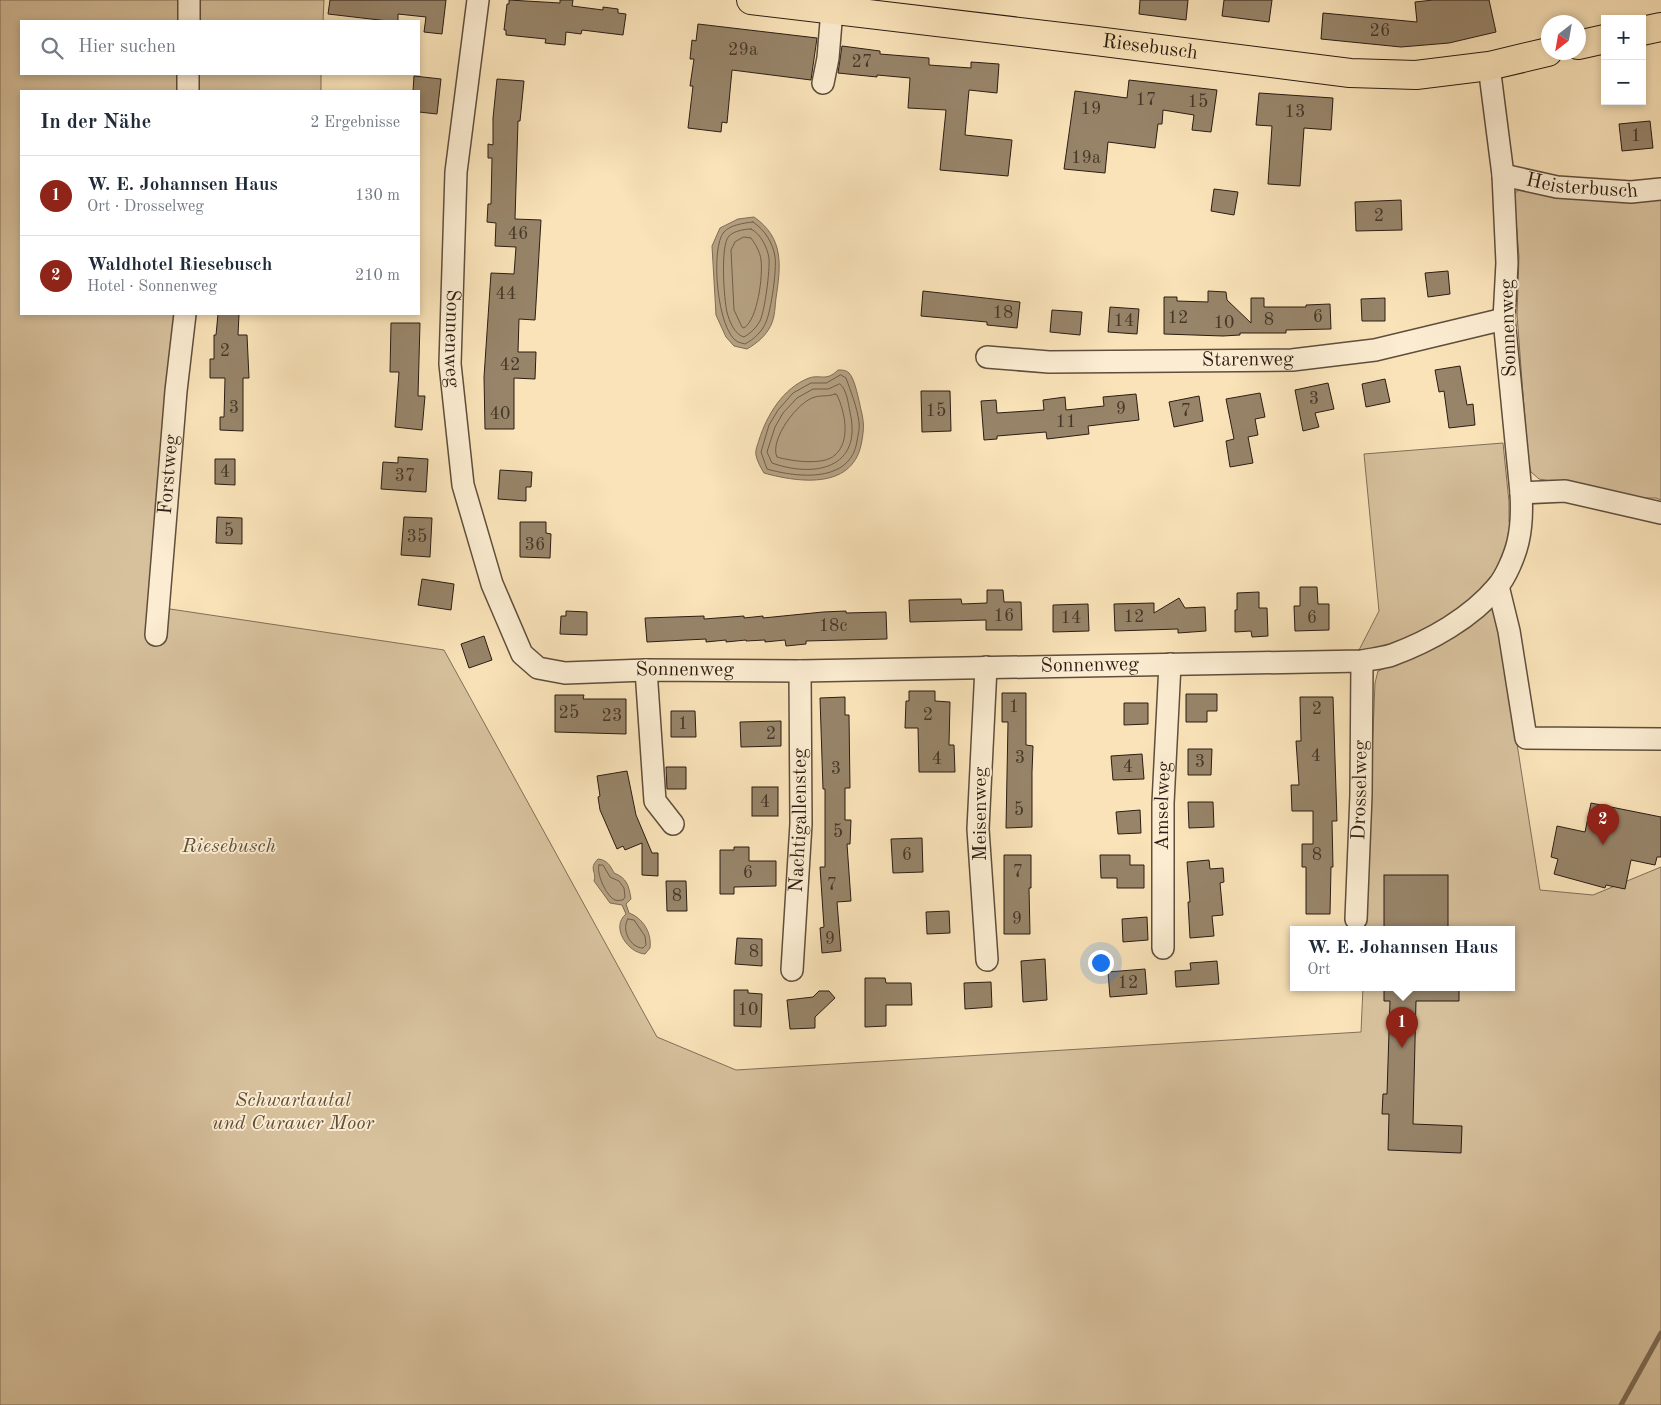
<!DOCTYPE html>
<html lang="de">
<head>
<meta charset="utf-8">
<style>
  body { margin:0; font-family:"Old Standard TT",serif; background:#f2f2f3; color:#1f2937 }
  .controls { position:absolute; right:15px; top:15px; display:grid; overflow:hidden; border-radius:0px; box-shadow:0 2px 8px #0003 }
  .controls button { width:45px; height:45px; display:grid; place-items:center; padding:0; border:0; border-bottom:1px solid #e0e1e3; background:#fff; color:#1f2937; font:25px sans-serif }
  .compass { position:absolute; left:1541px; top:15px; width:45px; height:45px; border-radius:50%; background:#fff; box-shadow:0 2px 8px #0003; rotate:211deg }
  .you { position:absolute; left:1100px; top:962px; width:18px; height:18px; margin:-12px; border:4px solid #fff; border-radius:50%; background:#1a73e8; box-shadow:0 0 0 8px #1a73e833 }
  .badge { display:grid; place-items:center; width:32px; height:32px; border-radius:50%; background:#8f2418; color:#fff; font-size:16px; font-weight:700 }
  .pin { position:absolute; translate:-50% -41px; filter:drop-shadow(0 1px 2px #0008) }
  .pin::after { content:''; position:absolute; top:26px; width:18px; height:15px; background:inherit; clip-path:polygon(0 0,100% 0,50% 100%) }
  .popup { position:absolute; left:1290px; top:926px; width:225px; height:65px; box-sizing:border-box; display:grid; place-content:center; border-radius:0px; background:#fff; filter:drop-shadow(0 1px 4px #0005); font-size:16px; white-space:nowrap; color:#747a83 }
  .popup b { font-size:19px; color:#1f2937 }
  .popup::after { content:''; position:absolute; left:50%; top:100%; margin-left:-10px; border:10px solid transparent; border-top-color:#fff }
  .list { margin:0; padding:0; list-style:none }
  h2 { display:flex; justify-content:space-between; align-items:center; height:65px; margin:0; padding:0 20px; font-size:21px }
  h2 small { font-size:16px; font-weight:400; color:#747a83 }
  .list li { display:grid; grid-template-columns:32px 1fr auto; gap:15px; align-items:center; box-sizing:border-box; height:80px; padding:0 20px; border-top:1px solid #e0e1e3 }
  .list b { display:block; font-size:19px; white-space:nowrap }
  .list p { margin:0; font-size:16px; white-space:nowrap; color:#747a83 }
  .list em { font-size:16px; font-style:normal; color:#747a83 }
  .icon { flex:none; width:28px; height:28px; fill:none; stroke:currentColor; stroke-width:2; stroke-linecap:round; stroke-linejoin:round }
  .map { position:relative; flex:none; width:1661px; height:1405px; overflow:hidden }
  .search { position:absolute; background:#fff; box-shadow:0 2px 8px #0003; left:20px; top:20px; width:400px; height:55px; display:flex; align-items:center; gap:12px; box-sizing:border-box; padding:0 18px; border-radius:0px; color:#747a83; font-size:19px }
  .panel { position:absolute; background:#fff; box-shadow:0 2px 8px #0003; left:20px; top:90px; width:400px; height:225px; border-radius:0px }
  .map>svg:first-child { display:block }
  .green { fill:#d7c19d; stroke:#816f58 }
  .water { fill:#b4a081; stroke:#7d6c55 }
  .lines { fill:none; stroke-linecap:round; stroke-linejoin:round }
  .shore { stroke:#705e4a; stroke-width:1 }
  .stream { stroke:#7d6c55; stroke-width:5 }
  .building { fill:#978469; stroke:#2b1d13 }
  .minor-casing { stroke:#5f4e3c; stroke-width:24 }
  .major-casing { stroke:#2b1d13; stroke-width:30 }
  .minor { stroke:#fcedd2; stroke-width:21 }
  .major { stroke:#fae3b9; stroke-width:28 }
  .labels { text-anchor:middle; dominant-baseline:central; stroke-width:4; stroke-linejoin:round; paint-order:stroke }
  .number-label { font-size:18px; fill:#463728 }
  .street-label { font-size:20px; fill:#2b1d13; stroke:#fcedd2 }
  .park-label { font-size:20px; font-style:italic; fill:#5f4e3c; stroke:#fcedd2 }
</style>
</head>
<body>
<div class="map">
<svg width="1661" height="1405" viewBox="0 0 1661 1405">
  <rect width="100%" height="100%" fill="#fae3b9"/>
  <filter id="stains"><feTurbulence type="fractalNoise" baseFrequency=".004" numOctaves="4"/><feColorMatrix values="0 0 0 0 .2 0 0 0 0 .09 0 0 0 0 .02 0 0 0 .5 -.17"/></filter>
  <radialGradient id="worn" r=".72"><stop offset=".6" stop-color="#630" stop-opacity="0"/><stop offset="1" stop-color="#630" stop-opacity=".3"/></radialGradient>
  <!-- green -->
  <g class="green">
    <path d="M0 0H324L323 21H21V74H321V91H21V314H178L150 606 444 650 657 1037 736 1070 1361 1032 1363 987H1511V929H1365L1375 683 1378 671 1395 664 1495 604 1540 890 1593 895 1661 867V1405H0Z"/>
    <path d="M1527 189 1661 197V500L1656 498H1627L1569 484 1539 479 1531 472 1528 460 1517 315 1519 257 1514 195 1518 190Z"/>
    <path d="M1503 443 1509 502V522L1515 528 1493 583 1464 609 1388 648 1357 654 1379 611 1364 454Z"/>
  </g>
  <!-- water -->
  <g class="water">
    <path d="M754 217C784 238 781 265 776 298 775 306 775 317 771 325 766 336 757 343 747 349L734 346 726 337 716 315 712 246 720 228 738 219Z"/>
    <path d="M838 370C842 370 846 370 849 373 855 379 859 401 861 410 864 421 864 429 862 440 855 490 800 483 764 473 761 468 757 461 756 455 755 450 758 444 759 440 767 415 783 388 809 378 821 374 826 382 838 370Z"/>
    <path d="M598 859C607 860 610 865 614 873 627 878 629 886 631 899L626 904 629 913C643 918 652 933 650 948L645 954C628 953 610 927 626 914L622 905 610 903 594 881C597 871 588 869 598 859Z"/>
  </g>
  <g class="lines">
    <!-- shore -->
    <g class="shore">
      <path d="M753 222C765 230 773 243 775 257 777 269 771 311 766 322 762 332 754 339 745 344 743 343 740 343 738 342 717 332 710 247 724 232 730 225 744 223 753 222Z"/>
      <path d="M751 229C761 234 767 247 769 258 770 270 765 310 760 321 756 328 751 333 744 337 735 335 729 321 727 312 724 300 720 245 729 236 734 231 744 229 751 229Z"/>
      <path d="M744 237 751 238C755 244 760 251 761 260 763 275 758 319 744 328L742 327 734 310 731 250 735 242Z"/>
      <path d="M841 375 846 378C851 392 857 407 859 422 860 428 858 435 857 441 851 483 798 478 767 469L761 452 769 425 778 410 793 393 811 383H826Z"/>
      <path d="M840 384C847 390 848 403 850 412 863 469 814 478 772 463L767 452 775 427 783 413 797 398 813 389H828Z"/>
      <path d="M835 394 837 395C845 412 851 441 835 455 824 466 790 461 777 457 769 440 798 401 815 397 822 395 828 397 835 394Z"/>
      <path d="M599 865H603L610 877 619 881 624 888 625 897 623 900C620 900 618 901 615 900 606 896 596 873 599 865Z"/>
      <path d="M628 919 634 920 645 936 646 945 643 948C630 948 621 929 628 919Z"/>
    </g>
    <!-- stream -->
    <path class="stream" d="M1621 1405 1661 1333"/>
  </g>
  <!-- building -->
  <g class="building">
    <path d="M330 0H446L442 34 424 32 426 17 398 14V21H388L328 14Z"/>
    <path d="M509 0 560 3V0H573L572 6 603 10V7L618 9V13L626 14 623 35 582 30 581 34 566 32 565 45 545 43 546 39 506 35V30H504L507 4H509Z"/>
    <path d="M1140 0H1188L1186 20 1139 14Z"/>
    <path d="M1224 0H1272L1269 22 1222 16Z"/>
    <path d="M1433 0H1489L1496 32 1449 43 1401 47 1321 39 1323 13 1417 22 1415 2Z"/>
    <path d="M698 24 817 38 811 80 732 70 727 123 722 122 721 132 688 128 693 86H690L694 59H690L692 40 696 41Z"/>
    <path d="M842 46 880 51V54L929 58V65L971 68V62L999 64 997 93 969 90 965 135 1012 140 1008 176 940 170 946 110 908 108 910 78 877 75V77L838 73Z"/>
    <path d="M414 76 441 79 437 114 419 112V91H413Z"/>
    <path d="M497 79 524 81 520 121H518L515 219 541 220 535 320 519 319 518 352H536L535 379 514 378V429H485L484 377 491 273 514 274 516 247 495 246 496 223 487 222 488 204H491L492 158H488V144L493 145V118Z"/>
    <path d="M1129 80 1217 90 1211 132 1192 130 1194 115 1163 110 1162 124H1158L1155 148 1108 142 1105 173 1064 169 1075 91 1127 98Z"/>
    <path d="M1259 93 1333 98 1331 130 1304 128 1300 186 1268 184 1272 126 1256 125Z"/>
    <path d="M1650 121 1653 148 1622 151 1619 124Z"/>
    <path d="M1214 189 1238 192 1234 215 1211 211Z"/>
    <path d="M1401 200 1402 230 1356 231 1355 202Z"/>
    <path d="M1448 271 1450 294 1428 297 1425 273Z"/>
    <path d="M923 291 1020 302 1017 328 987 325V322L921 316Z"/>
    <path d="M1208 291 1226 292 1227 300 1251 323V298H1264V307H1306V305L1330 304 1331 329 1286 330V333H1240V335L1223 336 1164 334V297H1177V301L1208 302Z"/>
    <path d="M1385 298V321H1362L1361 299Z"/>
    <path d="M1110 307 1139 309 1137 334 1108 332Z"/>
    <path d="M1052 310 1082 312 1080 335 1050 332Z"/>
    <path d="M218 314H239L238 335H247L249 378H243V431L220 430V417H224L225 378H210V359H214V335H216Z"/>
    <path d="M391 323H420L418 396H425L422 430 395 427 399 372H390Z"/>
    <path d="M1460 366 1467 405 1473 404 1475 425 1449 428 1444 391 1439 392 1435 370Z"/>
    <path d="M1385 379 1390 402 1366 407 1362 384Z"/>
    <path d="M1328 383 1334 409 1315 413 1319 427 1303 431 1295 390Z"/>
    <path d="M921 391H950L951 431 922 432Z"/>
    <path d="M1260 393 1265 417 1255 419 1258 435 1248 437 1253 463 1230 467 1226 441 1234 439 1226 399Z"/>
    <path d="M1136 394 1139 420 1088 426 1089 434 1047 439 1046 432 997 436V439L984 440 981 401 996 400 997 413 1044 410 1043 400 1065 397 1066 410 1104 406 1103 397Z"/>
    <path d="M1199 396 1203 421 1174 427 1169 402Z"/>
    <path d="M398 457 428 459 426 492 381 489 383 462 398 463Z"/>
    <path d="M215 459H235V485L215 484Z"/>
    <path d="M500 470 532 472 531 487H526V501L498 499Z"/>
    <path d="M217 517 242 518V544L216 543Z"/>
    <path d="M404 517 432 518 430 557 401 555Z"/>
    <path d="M520 522H546V533L551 534 550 558 520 557Z"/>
    <path d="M422 579 454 584 451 610 418 605Z"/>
    <path d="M1300 587H1317L1318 604H1329V630L1295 631 1294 606H1300Z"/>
    <path d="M987 590H1003L1004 602H1021L1022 630H986V620L910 622 909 600 961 599 962 604 987 603Z"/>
    <path d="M1259 592V608H1267L1268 636 1252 637 1251 631 1235 632V610H1237V593Z"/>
    <path d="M1179 598 1185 608 1205 607 1206 631 1178 633V629L1115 631 1114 604 1154 603V613Z"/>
    <path d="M1088 604 1089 631 1053 632V605Z"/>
    <path d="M566 611 587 612V635L560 634 561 616H566Z"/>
    <path d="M846 611V613L886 612 887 639 806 641V644L786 646 785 640 765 642V640L746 641V640L726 642V640L706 642V639L647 642 645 618 704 616V619L744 616V618L763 616V618L823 612Z"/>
    <path d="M484 636 492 660 469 668 461 644Z"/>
    <path d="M909 691H935V701L950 702 949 745H954L955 772H919L918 728H905L906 701H909Z"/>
    <path d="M1002 693H1026V745L1033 746 1032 772V827L1006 828 1008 722H1002Z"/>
    <path d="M1186 694H1217V711H1207V722H1186Z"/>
    <path d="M555 695H584L583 699H626V734L555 732Z"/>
    <path d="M845 697V715H849L850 788H845V820H851L850 844H847L851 901 837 902 841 951 822 953 820 928 824 927 820 867H825V789H823L820 698Z"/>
    <path d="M1300 697H1333L1337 821H1332L1333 867H1331L1330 914H1306V867H1302V844H1313V811H1292L1291 785H1299L1296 741H1301Z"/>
    <path d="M1124 703H1148V724L1124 725Z"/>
    <path d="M671 711H695L696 737H671Z"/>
    <path d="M781 721V746L741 747 740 722Z"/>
    <path d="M1188 749H1212L1211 775H1188Z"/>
    <path d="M1142 754 1144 779 1113 780 1111 756Z"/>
    <path d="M666 767H686V789H667Z"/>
    <path d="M627 771 636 815 652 853H658V876L642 875V843L625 850 623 846 617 849 600 810 598 797 600 796 597 776Z"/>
    <rect x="752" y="787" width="26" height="29"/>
    <path d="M1188 802H1213L1214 827 1189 828Z"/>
    <path d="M1591 803 1661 817V857H1657L1655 865 1631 860 1625 889 1606 885 1605 888 1554 874 1558 859 1551 857 1557 826 1585 832Z"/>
    <path d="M1140 810 1141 833 1118 834 1116 812Z"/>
    <path d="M922 838 923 872 893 873 891 839Z"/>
    <path d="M734 847H749V861H776V886L734 887V894H720V850H734Z"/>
    <path d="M1004 855H1031V888H1029L1030 934H1004Z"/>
    <path d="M1100 855H1130V865H1144V888H1117V878H1101Z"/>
    <path d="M1209 860 1210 869 1223 868 1224 882 1220 883 1223 915 1212 916 1214 936 1190 938 1188 902H1190L1187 862Z"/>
    <rect x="1384" y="875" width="64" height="54"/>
    <path d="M666 881H686L687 911H667Z"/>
    <path d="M949 911 950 933 927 934 926 912Z"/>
    <path d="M1147 917 1148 940 1123 942 1122 919Z"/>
    <path d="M737 938 762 939V966L735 964Z"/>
    <path d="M1045 959 1047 1000 1023 1002 1021 961Z"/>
    <path d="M1217 961 1219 984 1176 987 1175 971 1191 970 1190 963Z"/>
    <path d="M1145 969 1147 994 1110 997 1108 972Z"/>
    <path d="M865 978H885L886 983H911L912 1005H886V1026L865 1027Z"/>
    <path d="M991 982 992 1007 965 1009 964 983Z"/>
    <path d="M1384 987H1459V1001H1416L1413 1124 1462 1126 1461 1153 1388 1150 1389 1114H1382L1383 1094H1387L1390 1001H1384Z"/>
    <path d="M734 990H748V993L762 994 761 1027 734 1026Z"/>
    <path d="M819 991H829L835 998 815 1017V1028L790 1029 787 1000 813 997Z"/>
  </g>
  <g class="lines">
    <!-- minor casing -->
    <g class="minor-casing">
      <g id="minor">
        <path id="s1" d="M478 0 456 172 450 364 463 485 492 584 522 654 538 668 565 673 646 670 800 671 1362 661C1372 659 1383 658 1392 655 1430 641 1471 618 1497 587 1506 577 1515 555 1518 542 1522 525 1522 509 1521 493L1504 319 1507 263 1503 175 1489 66"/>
        <path d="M189 21V0"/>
        <path d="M823 83 828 58 832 10"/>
        <path d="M188 91V74"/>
        <path id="s2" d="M1503 175 1557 187 1631 192 1661 189"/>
        <path id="s3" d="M987 357 1049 362 1292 360 1375 350 1504 319"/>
        <path d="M1521 493 1565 491 1661 513"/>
        <path d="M1498 586 1509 631 1526 738 1661 739"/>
        <path id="s4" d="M156 635 176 391 185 314"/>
        <path d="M986 667 978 829 987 960"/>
        <path d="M646 670 655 801 673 824"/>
        <path id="s5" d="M1356 919 1361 795 1362 661"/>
        <path id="s6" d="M1163 948V803L1170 664"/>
        <path id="s7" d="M792 970 801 824 800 671"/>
      </g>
    </g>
    <!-- major casing -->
    <g class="major-casing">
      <g id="major">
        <path id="s8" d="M751 0 1096 41 1350 73 1416 75 1489 66 1548 52"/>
        <path d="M1642 31 1661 27"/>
        <path d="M1578 45 1605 39"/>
      </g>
    </g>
    <!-- minor -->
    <use href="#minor" class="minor"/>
    <!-- major -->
    <use href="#major" class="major"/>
  </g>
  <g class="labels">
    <!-- number labels -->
    <g class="number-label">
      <text x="1380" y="31">26</text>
      <text x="743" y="50">29a</text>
      <text x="862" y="62">27</text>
      <text x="1146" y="100">17</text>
      <text x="1198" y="102">15</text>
      <text x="1091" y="109">19</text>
      <text x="1295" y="112">13</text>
      <text x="1636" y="136">1</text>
      <text x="1086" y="158">19a</text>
      <text x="1379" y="216">2</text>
      <text x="518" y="234">46</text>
      <text x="506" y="294">44</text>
      <text x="1003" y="313">18</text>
      <text x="1318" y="317">6</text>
      <text x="1178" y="318">12</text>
      <text x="1269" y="320">8</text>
      <text x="1124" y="321">14</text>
      <text x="1224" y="323">10</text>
      <text x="225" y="351">2</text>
      <text x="510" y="365">42</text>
      <text x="1314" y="399">3</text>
      <text x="234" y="408">3</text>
      <text x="1121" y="409">9</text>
      <text x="936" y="411">15</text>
      <text x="1186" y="411">7</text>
      <text x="500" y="414">40</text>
      <text x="1066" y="422">11</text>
      <text x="225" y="472">4</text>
      <text x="405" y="476">37</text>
      <text x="229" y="531">5</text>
      <text x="417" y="537">35</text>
      <text x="535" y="545">36</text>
      <text x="1004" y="616">16</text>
      <text x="1134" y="617">12</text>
      <text x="1071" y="618">14</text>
      <text x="1312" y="618">6</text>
      <text x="833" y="626">18c</text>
      <text x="1014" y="707">1</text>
      <text x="1317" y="709">2</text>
      <text x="569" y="713">25</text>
      <text x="928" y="715">2</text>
      <text x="612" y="716">23</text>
      <text x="683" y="724">1</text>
      <text x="771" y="734">2</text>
      <text x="1316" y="756">4</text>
      <text x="1020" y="758">3</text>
      <text x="937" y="759">4</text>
      <text x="1200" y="762">3</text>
      <text x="1128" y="767">4</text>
      <text x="836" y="769">3</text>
      <text x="765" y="802">4</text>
      <text x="1019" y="810">5</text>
      <text x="838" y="832">5</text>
      <text x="907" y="855">6</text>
      <text x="1317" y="855">8</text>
      <text x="1018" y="872">7</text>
      <text x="748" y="873">6</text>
      <text x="832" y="885">7</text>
      <text x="677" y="896">8</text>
      <text x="1017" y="919">9</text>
      <text x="830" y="939">9</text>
      <text x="754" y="952">8</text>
      <text x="1128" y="983">12</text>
      <text x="748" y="1010">10</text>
    </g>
    <!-- street labels -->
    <g class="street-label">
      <text stroke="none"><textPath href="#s8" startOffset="402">Riesebusch</textPath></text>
      <text stroke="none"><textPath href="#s2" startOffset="80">Heisterbusch</textPath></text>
      <text transform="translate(1509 328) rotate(-92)">Sonnenweg</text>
      <text stroke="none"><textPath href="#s1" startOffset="340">Sonnenweg</textPath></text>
      <text stroke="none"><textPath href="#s3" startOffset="261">Starenweg</textPath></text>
      <text stroke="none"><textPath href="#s4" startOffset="161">Forstweg</textPath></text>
      <text stroke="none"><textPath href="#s1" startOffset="1240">Sonnenweg</textPath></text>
      <text stroke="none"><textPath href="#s1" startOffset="835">Sonnenweg</textPath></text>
      <text stroke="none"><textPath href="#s5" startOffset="129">Drosselweg</textPath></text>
      <text stroke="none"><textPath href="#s6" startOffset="142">Amselweg</textPath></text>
      <text transform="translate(981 814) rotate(-90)">Meisenweg</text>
      <text stroke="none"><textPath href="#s7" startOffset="150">Nachtigallensteg</textPath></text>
    </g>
    <!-- park labels -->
    <g class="park-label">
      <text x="229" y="847">Riesebusch</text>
      <text x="293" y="1101">Schwartautal<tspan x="293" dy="23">und Curauer Moor</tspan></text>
    </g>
  </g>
  <rect width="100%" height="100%" filter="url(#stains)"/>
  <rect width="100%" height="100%" fill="url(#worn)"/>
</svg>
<div class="controls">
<button>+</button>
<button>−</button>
</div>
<svg class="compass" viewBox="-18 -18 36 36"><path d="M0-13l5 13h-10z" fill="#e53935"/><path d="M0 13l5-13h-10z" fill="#747a83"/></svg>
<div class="you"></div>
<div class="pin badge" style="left:1402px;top:1048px">1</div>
<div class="popup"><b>W. E. Johannsen Haus</b>Ort</div>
<div class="pin badge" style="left:1603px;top:845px">2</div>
<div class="search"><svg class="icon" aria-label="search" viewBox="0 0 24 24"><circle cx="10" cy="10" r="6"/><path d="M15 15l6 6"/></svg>Hier suchen</div>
<section class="panel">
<h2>In der Nähe<small>2 Ergebnisse</small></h2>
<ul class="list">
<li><span class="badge">1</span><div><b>W. E. Johannsen Haus</b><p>Ort · Drosselweg</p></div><em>130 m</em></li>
<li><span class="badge">2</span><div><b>Waldhotel Riesebusch</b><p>Hotel · Sonnenweg</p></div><em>210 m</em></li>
</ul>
</section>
</div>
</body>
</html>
